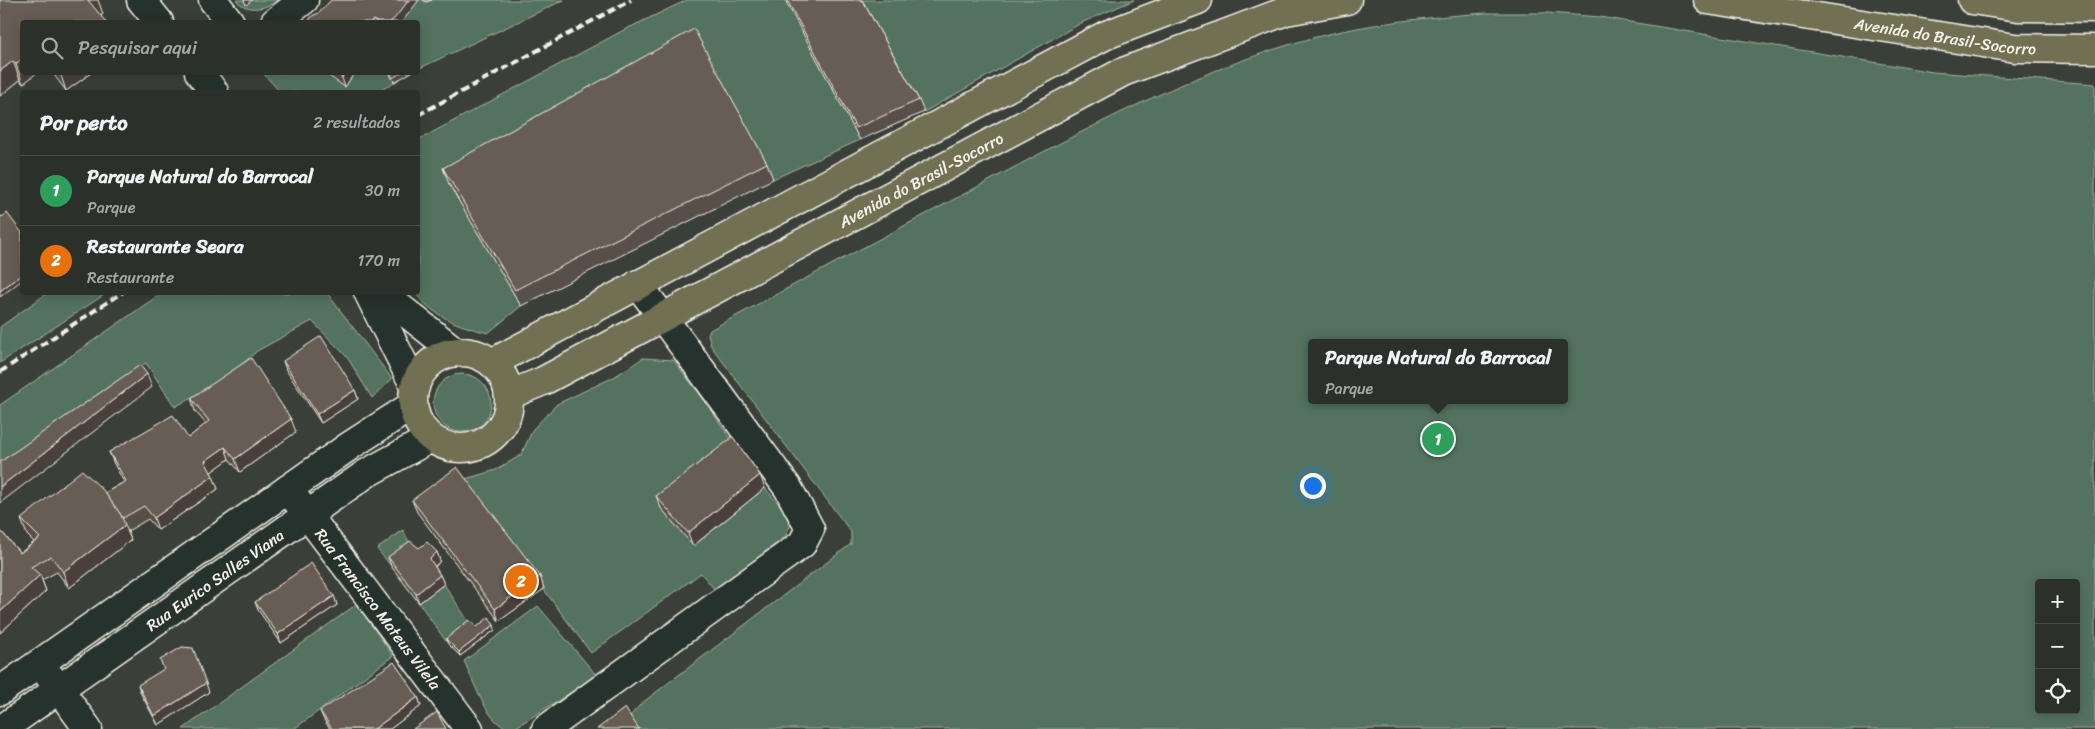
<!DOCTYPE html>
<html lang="pt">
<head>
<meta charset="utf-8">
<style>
  body { margin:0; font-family:Sriracha,sans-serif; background:#383c37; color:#f1f3f6 }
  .controls { position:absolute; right:15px; bottom:15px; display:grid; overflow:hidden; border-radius:5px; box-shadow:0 2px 12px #0003 }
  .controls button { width:45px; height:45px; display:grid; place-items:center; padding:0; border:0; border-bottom:1px solid #484b47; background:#2c302b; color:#f1f3f6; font:25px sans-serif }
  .you { position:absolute; left:1312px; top:485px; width:18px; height:18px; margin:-12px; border:4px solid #fff; border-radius:50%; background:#1a73e8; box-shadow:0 0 0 8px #1a73e833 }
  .badge { display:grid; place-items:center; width:32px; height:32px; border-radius:50%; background:#ffd166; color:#fff; font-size:16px; font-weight:700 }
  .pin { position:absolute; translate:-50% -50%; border:2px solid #fff; box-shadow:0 1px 5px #0006 }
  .popup { position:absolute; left:1308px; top:339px; width:260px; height:65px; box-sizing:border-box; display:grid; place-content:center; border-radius:5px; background:#2c302b; filter:drop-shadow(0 1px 4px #0005); font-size:16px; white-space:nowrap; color:#a6a9a9 }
  .popup b { font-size:19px; color:#f1f3f6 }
  .popup::after { content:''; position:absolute; left:50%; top:100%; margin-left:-10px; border:10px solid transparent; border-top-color:#2c302b }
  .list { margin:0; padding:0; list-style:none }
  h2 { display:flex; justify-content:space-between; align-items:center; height:65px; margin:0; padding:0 20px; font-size:21px }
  h2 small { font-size:16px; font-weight:400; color:#a6a9a9 }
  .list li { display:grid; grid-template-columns:32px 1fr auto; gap:15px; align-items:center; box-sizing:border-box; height:70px; padding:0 20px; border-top:1px solid #484b47 }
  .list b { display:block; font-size:19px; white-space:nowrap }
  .list p { margin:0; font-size:16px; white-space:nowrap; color:#a6a9a9 }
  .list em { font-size:16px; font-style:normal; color:#a6a9a9 }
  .icon { flex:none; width:28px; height:28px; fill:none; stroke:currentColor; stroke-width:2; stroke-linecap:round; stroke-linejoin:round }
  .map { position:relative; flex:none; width:2095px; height:729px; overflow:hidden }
  .search { position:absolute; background:#2c302b; box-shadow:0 2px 12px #0003; left:20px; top:20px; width:400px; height:55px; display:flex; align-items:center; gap:12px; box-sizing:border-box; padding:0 18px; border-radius:5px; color:#a6a9a9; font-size:19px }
  .panel { position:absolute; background:#2c302b; box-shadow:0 2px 12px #0003; left:20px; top:90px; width:400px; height:205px; border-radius:5px }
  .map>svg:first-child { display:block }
  .green { fill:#52735e; stroke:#a3b2a3; fill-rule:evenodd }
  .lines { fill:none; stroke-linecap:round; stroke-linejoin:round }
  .street-casing { stroke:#f4f1e8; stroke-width:31 }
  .secondary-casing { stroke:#f4f1e8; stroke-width:31 }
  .primary-casing { stroke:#f4f1e8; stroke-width:31 }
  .street { stroke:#26332d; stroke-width:28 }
  .secondary { stroke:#26332d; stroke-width:28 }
  .primary { stroke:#716f52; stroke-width:28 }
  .rail { stroke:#f4f1e8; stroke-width:4; stroke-dasharray:8 4; stroke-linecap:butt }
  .wall { fill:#595048; stroke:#f4f1e8 }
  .shaded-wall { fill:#49413b; stroke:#f4f1e8 }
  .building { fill:#685d54; stroke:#f4f1e8 }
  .labels { text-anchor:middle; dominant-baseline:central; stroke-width:4; stroke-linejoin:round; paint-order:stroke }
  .street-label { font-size:16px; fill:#f4f1e8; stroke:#26332d }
</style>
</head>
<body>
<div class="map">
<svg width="2095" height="729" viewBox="0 0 2095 729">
  <rect width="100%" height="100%" fill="#3a4039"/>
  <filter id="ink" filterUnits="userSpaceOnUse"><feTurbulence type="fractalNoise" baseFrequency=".02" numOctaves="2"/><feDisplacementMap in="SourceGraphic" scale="10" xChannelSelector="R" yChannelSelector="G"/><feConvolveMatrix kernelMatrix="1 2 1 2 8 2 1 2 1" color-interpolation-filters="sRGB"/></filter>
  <g filter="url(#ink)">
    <!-- green -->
    <g class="green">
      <path d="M236 0H279C266 9 247 13 236 0Z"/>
      <path d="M336 0H564L418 69V22H308Z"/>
      <path d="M687 0H786L860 140 773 179 700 45 449 184 521 306 488 333C457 325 436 318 415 293L418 292V140L622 31Z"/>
      <path d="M860 0H1134L1081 23 924 112Z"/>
      <path d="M1485 13H1548L1600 17 1933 72 2095 84V729H636L629 717 642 703 851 544V532L711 346 708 334 710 330C801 281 892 232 983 184 1082 131 1181 78 1288 45 1352 25 1418 18 1485 13ZM1312 343H1564V400H1312ZM2039 583H2076V710H2039Z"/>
      <path d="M263 73H410L378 92H280Z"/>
      <path d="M49 292 107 293 0 363V327Z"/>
      <path d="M162 293H327L392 379 372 398 347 357 312 321 257 351 231 374 175 407 146 363 0 463V405Z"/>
      <path d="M643 358 673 360 699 393 738 449 661 508 693 545 765 488 783 509 791 524 784 539 715 590 701 573 591 653 462 480 496 470 521 455 533 429 557 404 614 377Z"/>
      <circle cx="462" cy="403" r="29"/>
      <path d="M403 530 413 550 391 566 377 549Z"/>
      <path d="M444 584 470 624 448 644 419 603Z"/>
      <path d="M357 604 393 656 294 729H183Z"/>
      <path d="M538 606 597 676 513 729C488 729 474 681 464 661Z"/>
    </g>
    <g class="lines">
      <!-- street casing -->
      <g class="street-casing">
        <g id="street">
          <path d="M213 0 230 22"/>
          <path d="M275 22 304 0"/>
          <path id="s1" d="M288 489 469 729"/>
          <path d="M40 663 88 729"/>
          <path d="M546 729 802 544 810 529 788 488 638 284"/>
        </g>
      </g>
      <!-- secondary casing -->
      <g class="secondary-casing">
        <g id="secondary">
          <path d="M141 0 159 22"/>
          <path d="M199 72 214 92"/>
          <path d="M368 292 415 387"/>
          <path d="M380 292 456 352"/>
          <path d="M0 691 351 445 413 405"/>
          <path id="s2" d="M2 729 367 473 431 438"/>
        </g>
      </g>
      <!-- primary casing -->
      <g class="primary-casing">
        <g id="primary">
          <path id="s3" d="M1708 0 2015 48 2095 49"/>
          <path d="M1972 0 2018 7 2095 8"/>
          <circle cx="461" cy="400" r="48"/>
          <path d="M492 363 1106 35 1198 0"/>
          <path id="s4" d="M509 395 543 381 1123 72 1286 11 1347 0"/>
        </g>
      </g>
      <!-- street -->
      <use href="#street" class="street"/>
      <!-- secondary -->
      <use href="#secondary" class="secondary"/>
      <!-- primary -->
      <use href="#primary" class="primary"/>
      <!-- rail -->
      <g class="rail">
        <path d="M418 115 631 0"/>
        <path d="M0 372 123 292"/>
      </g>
    </g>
    <!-- wall -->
    <g class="wall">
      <path d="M0 0 103 14 100 16 22 22 23 84 20 80 0 96Z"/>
      <path d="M423 0H432L426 2Z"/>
      <path d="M785 0H862L919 100 924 112 860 140Z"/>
      <path d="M52 72H91V73L66 91Z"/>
      <path d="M323 72H355L345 87Z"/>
      <path d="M389 72H412L394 82Z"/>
      <path d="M767 163 773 179 521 306 449 184 443 168Z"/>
      <path d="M283 361 355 390 358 399 321 423 286 370Z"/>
      <path d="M191 398 296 432 240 472 229 459 211 472 218 489 158 530 148 519 128 531 131 540 69 588 57 572 42 580 46 591 0 633V530L20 553 34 542 27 535 21 519 105 493 124 482 114 464 109 452 188 438 206 424 195 411Z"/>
      <path d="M765 488 693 546 661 508 656 496Z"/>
      <path d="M412 500 540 576 544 589 499 621 417 512Z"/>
      <path d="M419 548 437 552 440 561 435 567 440 575 444 584 419 603 391 566 388 557Z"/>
      <path d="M334 596 337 605 281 643 258 610 255 602Z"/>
      <path d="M477 627 495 630 460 656 448 644 446 639Z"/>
      <path d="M138 685 209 692 158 725 141 694Z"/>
      <path d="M418 697 421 706 390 729H330L324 720 320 711Z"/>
    </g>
    <!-- shaded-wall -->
    <g class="shaded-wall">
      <path d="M88 0H98L103 14 95 20Z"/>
      <path d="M244 0H252L246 5Z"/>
      <path d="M409 0H419L402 22H390Z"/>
      <path d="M22 59V72H38L23 84 16 64Z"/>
      <path d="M13 61 20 80 0 96V71Z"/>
      <path d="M60 72H91V73L66 91Z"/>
      <path d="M345 72H355L345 87 342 78Z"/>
      <path d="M22 274V280L0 297V291Z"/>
      <path d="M147 374 152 387 0 503V487Z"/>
      <path d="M355 390 358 399 321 423 317 414Z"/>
      <path d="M291 419 296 432 240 472 235 459Z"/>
      <path d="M225 447 229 459 210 473 205 461Z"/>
      <path d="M760 475 765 488 693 546 688 533Z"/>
      <path d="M213 476 218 489 158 530 154 518Z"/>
      <path d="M125 525 131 540 69 588 63 572Z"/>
      <path d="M437 552 440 561 433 568 430 559Z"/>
      <path d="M40 575 46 591 0 633V612Z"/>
      <path d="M440 575 444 584 419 603 416 594Z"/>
      <path d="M540 576 544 589 499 621 495 609Z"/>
      <path d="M334 596 337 605 281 643 278 634Z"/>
      <path d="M494 625 495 630 460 656 459 652Z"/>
      <path d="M206 683 209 692 158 725 154 716Z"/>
      <path d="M418 697 421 706 390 729H374Z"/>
    </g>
    <!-- building -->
    <g class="building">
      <path d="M0 0H88L106 22H22V59L16 64 13 61 0 71Z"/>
      <path d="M331 0H409L394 19 390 22H377L373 20 371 22H308L312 16 319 13Z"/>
      <path d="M787 0H862L919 100 856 128Z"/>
      <path d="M694 29 767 163 515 290 443 168Z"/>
      <path d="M333 72H345L342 78Z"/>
      <path d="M390 72H402L393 78Z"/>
      <path d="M7 213 22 233V274L0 291V215L2 217Z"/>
      <path d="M321 336 355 390 317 414 283 361Z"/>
      <path d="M251 358 291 419 235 459 225 447 205 461 213 476 154 518 144 506 123 518 105 493 126 481 109 452 173 415 188 438 209 421 191 398Z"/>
      <path d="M140 365 147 374 0 487V462Z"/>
      <path d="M733 437 760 475 688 533 656 496Z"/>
      <path d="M457 467 540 576 495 609 412 500Z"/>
      <path d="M82 470 103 490 121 515 125 525 63 572 51 556 31 567 40 575 0 612V530L20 553 40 538 21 519Z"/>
      <path d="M410 541 419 548 427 542 437 552 430 559 440 575 416 594 388 557Z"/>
      <path d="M311 563 334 596 278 634 255 602Z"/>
      <path d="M489 617 494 625 459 652 446 639 469 620 477 627Z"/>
      <path d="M182 647 193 648 206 683 154 716 138 685 164 669 160 660Z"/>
      <path d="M394 662 418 697 374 729H332L320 711Z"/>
      <path d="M625 708 639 729H597Z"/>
      <path d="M437 712 446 729H413Z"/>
    </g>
  </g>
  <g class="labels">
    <!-- street labels -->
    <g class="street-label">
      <text stroke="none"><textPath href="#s3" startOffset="240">Avenida do Brasil-Socorro</textPath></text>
      <text stroke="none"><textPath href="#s4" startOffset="465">Avenida do Brasil-Socorro</textPath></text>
      <text stroke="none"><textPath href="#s2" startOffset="260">Rua Eurico Salles Viana</textPath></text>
      <text stroke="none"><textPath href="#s1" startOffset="150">Rua Francisco Mateus Vilela</textPath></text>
    </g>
  </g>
</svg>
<div class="controls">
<button>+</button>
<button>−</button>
<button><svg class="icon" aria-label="locate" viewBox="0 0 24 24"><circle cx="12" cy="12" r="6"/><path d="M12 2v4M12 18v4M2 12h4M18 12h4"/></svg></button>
</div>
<div class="you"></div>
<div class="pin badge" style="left:1438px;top:439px;background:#2e9e5b">1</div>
<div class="popup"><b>Parque Natural do Barrocal</b>Parque</div>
<div class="pin badge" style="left:521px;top:581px;background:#e8710a">2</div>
<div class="search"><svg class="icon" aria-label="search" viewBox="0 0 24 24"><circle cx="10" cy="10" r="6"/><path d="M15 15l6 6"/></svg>Pesquisar aqui</div>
<section class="panel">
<h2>Por perto<small>2 resultados</small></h2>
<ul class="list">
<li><span class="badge" style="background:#2e9e5b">1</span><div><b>Parque Natural do Barrocal</b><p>Parque</p></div><em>30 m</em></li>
<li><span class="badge" style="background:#e8710a">2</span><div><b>Restaurante Seara</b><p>Restaurante</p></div><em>170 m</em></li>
</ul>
</section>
</div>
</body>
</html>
